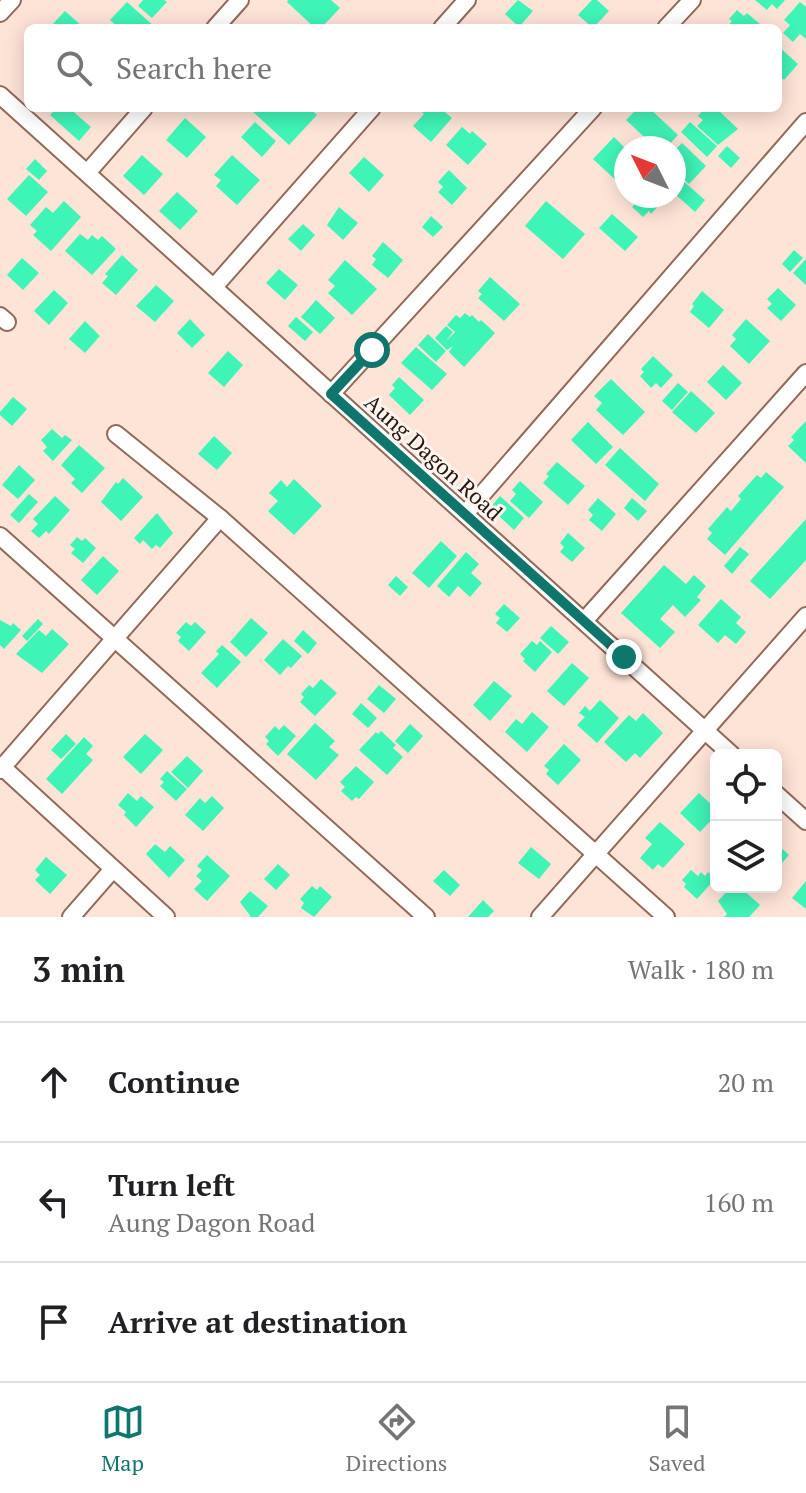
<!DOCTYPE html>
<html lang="en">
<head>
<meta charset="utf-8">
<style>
  body { margin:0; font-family:"PT Serif",serif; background:#f2f2f2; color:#202124 }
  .controls { position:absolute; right:24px; bottom:24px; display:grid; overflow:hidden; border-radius:12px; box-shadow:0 4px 20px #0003 }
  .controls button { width:72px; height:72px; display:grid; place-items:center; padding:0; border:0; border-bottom:2px solid #e0e0e0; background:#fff; color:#202124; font:40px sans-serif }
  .compass { position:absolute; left:614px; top:136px; width:72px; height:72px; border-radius:50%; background:#fff; box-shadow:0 4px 20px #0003; rotate:312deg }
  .stop { position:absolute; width:24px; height:24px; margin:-18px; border:6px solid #0f766e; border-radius:50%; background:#fff }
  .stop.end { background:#0f766e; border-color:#fff; box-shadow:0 2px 8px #0008 }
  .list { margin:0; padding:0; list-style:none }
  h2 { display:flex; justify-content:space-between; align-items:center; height:104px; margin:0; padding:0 32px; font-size:34px }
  h2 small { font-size:26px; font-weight:400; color:#757577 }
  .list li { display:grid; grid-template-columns:52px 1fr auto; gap:24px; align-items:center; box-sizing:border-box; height:120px; padding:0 32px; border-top:2px solid #e0e0e0 }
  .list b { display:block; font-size:30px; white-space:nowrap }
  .list p { margin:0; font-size:26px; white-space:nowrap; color:#757577 }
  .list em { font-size:26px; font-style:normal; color:#757577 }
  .icon { flex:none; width:44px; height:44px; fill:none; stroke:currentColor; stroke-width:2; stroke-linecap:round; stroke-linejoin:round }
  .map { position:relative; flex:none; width:806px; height:917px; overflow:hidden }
  .search { position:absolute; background:#fff; box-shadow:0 4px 20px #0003; left:24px; right:24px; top:24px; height:88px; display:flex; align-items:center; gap:20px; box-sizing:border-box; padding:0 28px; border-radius:12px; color:#757577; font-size:30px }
  .sheet { height:464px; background:#fff }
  nav { display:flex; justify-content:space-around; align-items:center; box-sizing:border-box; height:112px; border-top:2px solid #e0e0e0; background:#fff; font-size:22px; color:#757577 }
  nav a { display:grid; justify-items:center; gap:4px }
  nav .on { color:#0f766e }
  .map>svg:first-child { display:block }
  .building { fill:#3ff4b7 }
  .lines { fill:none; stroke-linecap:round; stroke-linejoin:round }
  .minor-casing { stroke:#916a58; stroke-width:20 }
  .minor { stroke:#fff; stroke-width:16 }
  .route { stroke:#0f766e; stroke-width:10 }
  .labels { text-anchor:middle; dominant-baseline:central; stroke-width:6; stroke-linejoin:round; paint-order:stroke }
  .street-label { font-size:22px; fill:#271710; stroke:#fef5f1 }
</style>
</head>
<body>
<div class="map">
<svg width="806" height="917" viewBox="0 0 806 917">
  <rect width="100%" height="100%" fill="#fee3d7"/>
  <!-- building -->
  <g class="building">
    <path d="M143 0H164L167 2 152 18 138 6Z"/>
    <path d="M288 0H331L340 8 321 28H315L287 2Z"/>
    <path d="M518 0 533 11 519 27 505 14Z"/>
    <path d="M592 0H597L609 11 593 28 578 15Z"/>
    <path d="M755 0H785L777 9 772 4 767 10Z"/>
    <path d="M127 2 156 28H119L110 20Z"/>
    <path d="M800 2 806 7V39L800 34 793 42 783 33 790 25 784 20Z"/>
    <path d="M737 10 744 16 747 13 761 25 758 28H731L728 26 732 21 729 19Z"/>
    <path d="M65 11 84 28H49Z"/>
    <path d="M778 46 798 64 784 80 778 75Z"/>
    <path d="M57 108H69L91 127 79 141 50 115Z"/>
    <path d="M253 108H309L317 115 289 145 251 110Z"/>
    <path d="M426 108H440L452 118 431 142 413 126 424 114 422 112Z"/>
    <path d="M638 108H649L678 135 666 148H656L626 120Z"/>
    <path d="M705 108H716L738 129 718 145 697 126 703 120 698 116Z"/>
    <path d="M185 118 206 137 187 158 166 140Z"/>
    <path d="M255 122 276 141 262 157 241 137Z"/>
    <path d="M690 122 717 146 707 157 681 132Z"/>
    <path d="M462 127 470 134 472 131 487 144 468 165 446 145Z"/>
    <path d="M614 137 626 149V182L622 186 593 159Z"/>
    <path d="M682 143 706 166 689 184 674 170V151Z"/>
    <path d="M727 146 740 158 731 168 718 156Z"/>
    <path d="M142 155 163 174 144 195 123 176Z"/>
    <path d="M232 155 260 180 237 205 216 186 221 180 214 175Z"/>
    <path d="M364 157 384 175 369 192 349 173Z"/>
    <path d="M35 159 47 171 39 180 26 169Z"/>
    <path d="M449 170 467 188 452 205 438 192 443 187 438 182Z"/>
    <path d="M29 175 48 192 26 216 7 199Z"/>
    <path d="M682 180 705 200 695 212 674 193Z"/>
    <path d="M177 192 198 211 180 230 159 211Z"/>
    <path d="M634 196H653L661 203 651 214 649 211 643 217 632 207 637 202 632 198Z"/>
    <path d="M64 201 81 217 51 251 33 235 37 231 30 225 46 207 53 213Z"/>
    <path d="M546 201 585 234 563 259 525 226Z"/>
    <path d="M339 207 358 223 343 240 327 225Z"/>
    <path d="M612 214 638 237 625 251 599 228Z"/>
    <path d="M431 216 443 227 433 237 422 227Z"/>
    <path d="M303 224 315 235 301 251 288 239Z"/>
    <path d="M80 234 88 240 92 235 98 240 102 236 116 249 92 275 65 251Z"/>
    <path d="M383 242 403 260 388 278 372 265 376 259 372 256Z"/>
    <path d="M794 250 803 258 790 272 782 264Z"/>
    <path d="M122 255 138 270 116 295 102 283 108 276 105 274Z"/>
    <path d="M22 258 39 273 23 290 7 275Z"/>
    <path d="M806 259V285L793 273Z"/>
    <path d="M345 260 377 289 352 315 328 293 335 286 328 280Z"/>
    <path d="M279 269 298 285 285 300 266 283Z"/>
    <path d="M490 277 520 304 504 321 478 298 482 294 478 291Z"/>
    <path d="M156 285 174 301 155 322 136 306Z"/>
    <path d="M778 288 796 305 781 321 767 308 772 304 767 299Z"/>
    <path d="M54 290 68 303 49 325 34 311Z"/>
    <path d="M702 291 724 310 709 328 690 312 694 306 692 304Z"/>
    <path d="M316 300 335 318 320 334 301 317Z"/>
    <path d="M465 313 470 317 472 315 479 322 481 320 495 333 464 367 449 352 453 346 447 350 435 338 446 326 453 332 446 341 455 332 447 325 456 315 460 318Z"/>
    <path d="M296 317 313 332 305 341 288 326Z"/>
    <path d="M190 319 205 335 192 348 177 333Z"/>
    <path d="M746 319 770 341 749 364 730 346 736 339 732 335Z"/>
    <path d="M85 321 100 336 85 353 69 339Z"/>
    <path d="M428 334 446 351 436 362 418 345Z"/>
    <path d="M416 347 447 374 432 390 401 363Z"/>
    <path d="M228 351 243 365 224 387 208 373Z"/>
    <path d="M653 356 673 375 661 388 656 383 651 388 640 376 644 372 641 369Z"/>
    <path d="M723 365 742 383 726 400 707 382Z"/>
    <path d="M399 377 424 400 410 415 389 395 395 388 392 385Z"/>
    <path d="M611 379 645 412 623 435 596 410 602 403 594 396Z"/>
    <path d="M678 383 688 392 672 410 662 401Z"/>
    <path d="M691 391 715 413 696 433 672 412Z"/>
    <path d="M13 397 27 409 12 426 0 415V412Z"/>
    <path d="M806 421V463L788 446 794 440 791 437Z"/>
    <path d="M588 422 613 447 596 464 571 440Z"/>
    <path d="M52 429 62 438 65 435 72 440 53 461 43 451 47 447 41 440Z"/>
    <path d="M214 436 232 453 217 470 198 454Z"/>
    <path d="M79 445 105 468 82 493 71 483 75 479 61 465Z"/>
    <path d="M620 448 659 484 645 501 605 465Z"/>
    <path d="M557 462 585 486 568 505 543 483 549 476 546 474Z"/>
    <path d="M19 465 35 480 18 499 2 485Z"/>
    <path d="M766 472 784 487 725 555 707 539 712 533 708 529 727 507 731 511 741 499 738 496 757 475 761 478Z"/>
    <path d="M123 478 143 497 121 521 101 502 116 482 118 484Z"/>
    <path d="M294 479 322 506 294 535 268 511 278 501 269 493 281 480 287 487Z"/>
    <path d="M520 481 543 502 529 518 510 501 516 494 512 490Z"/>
    <path d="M29 494 38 502 19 523 10 515Z"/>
    <path d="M55 496 70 510 49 534 46 531 39 538 31 531 38 524 33 519Z"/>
    <path d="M500 496 524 518 514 530 490 508Z"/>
    <path d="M598 498 616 514 602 531 589 520 593 515 588 510Z"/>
    <path d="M632 498 647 511 638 521 624 508Z"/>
    <path d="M157 513 173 533 160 548 156 545 152 549 143 540 140 544 134 538Z"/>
    <path d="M806 519V560L770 599 750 581Z"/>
    <path d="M568 533 585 548 572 562 560 552 564 547 560 543Z"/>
    <path d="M77 537 82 541 85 538 96 548 83 563 71 553 75 549 70 545Z"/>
    <path d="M441 541 457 556 429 588 412 573Z"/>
    <path d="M740 547 749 554 732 574 724 566Z"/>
    <path d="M466 552 479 564 471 573 482 583 470 597 458 586 449 597 437 586Z"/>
    <path d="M103 556 119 571 97 595 81 580Z"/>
    <path d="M664 565 686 584 694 575 706 586 697 597 701 600 685 617 673 605 660 619 675 632 660 648 621 613Z"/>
    <path d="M396 576 408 587 400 596 388 585Z"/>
    <path d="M721 599 741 617 736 623 746 632 736 644 725 635 718 643 698 625Z"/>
    <path d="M504 604 520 618 507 632 496 623 500 618 495 614Z"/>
    <path d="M251 618 268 633 246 657 230 642Z"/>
    <path d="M38 619 43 624 27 641 22 636Z"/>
    <path d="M0 620 11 626 13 623 21 630 4 649 0 645Z"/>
    <path d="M186 622 191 626 195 622 206 632 189 651 178 641 181 637 176 633Z"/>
    <path d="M551 626 569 642 558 654 540 638Z"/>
    <path d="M52 629 69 644 42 673 16 654 39 630 46 636Z"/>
    <path d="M303 630 317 643 308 654 294 641Z"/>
    <path d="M283 639 302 656 291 668 288 666 280 675 264 660Z"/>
    <path d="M532 641 537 645 540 641 552 652 535 672 523 661 525 659 520 654Z"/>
    <path d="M222 645 241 662 217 688 201 673 219 654 216 651Z"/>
    <path d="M572 663 589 678 564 706 547 691Z"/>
    <path d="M321 679 337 693 315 716 300 702 304 697 301 694 309 685 313 688Z"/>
    <path d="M494 681 512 696 490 721 473 705Z"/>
    <path d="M379 685 396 699 384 713 367 699Z"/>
    <path d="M600 700 619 718 597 743 577 725 585 717 579 713 585 706 590 711Z"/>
    <path d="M361 703 377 718 368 728 352 714Z"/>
    <path d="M532 712 549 727 527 752 505 732 516 719 522 724Z"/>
    <path d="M643 713 663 733 640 758 635 753 626 762 604 742 629 715 636 721Z"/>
    <path d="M315 723 335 741 329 747 339 755 316 780 287 754Z"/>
    <path d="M410 724 423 736 408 753 395 741Z"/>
    <path d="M284 725 296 736 278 756 266 744 269 741 265 737 275 726 279 730Z"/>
    <path d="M381 731 396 745 393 748 403 757 387 775 359 750 376 732 378 734Z"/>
    <path d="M66 734 76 744 61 759 51 750Z"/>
    <path d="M145 734 163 750 141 774 123 757Z"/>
    <path d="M84 737 93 746 86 754 93 760 62 794 46 779Z"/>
    <path d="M564 744 581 760 558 785 546 774 549 770 544 766Z"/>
    <path d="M187 756 203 771 188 788 171 772Z"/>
    <path d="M356 766 374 782 359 799 356 797 352 801 341 791 345 787 340 782Z"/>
    <path d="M167 771 187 789 176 801 160 786 164 782 160 779Z"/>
    <path d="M128 793 137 801 141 796 154 807 136 827 124 815 126 812 118 805Z"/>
    <path d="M699 793 716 809V815L700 832 680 813Z"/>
    <path d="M212 796 224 808 203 831 185 815 200 798 205 803Z"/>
    <path d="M660 822 685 844 663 868 658 864 653 870 640 858 652 844 645 838Z"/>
    <path d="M776 843 789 855 776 870Z"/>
    <path d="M155 844 165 852 170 846 185 860 169 878 146 854Z"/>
    <path d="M531 847 551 864 539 879 518 863Z"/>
    <path d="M207 855 230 876 207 901 194 889 202 881 196 876 202 870 197 866Z"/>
    <path d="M46 857 67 875 50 894 35 880 40 875 35 870Z"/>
    <path d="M278 864 290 875 276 890 264 879Z"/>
    <path d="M444 870 460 885 450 896 433 881Z"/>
    <path d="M691 870 698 876 701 872 705 876 708 872 715 879 697 899 684 887 686 884 682 880Z"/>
    <path d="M806 881V909L792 898Z"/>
    <path d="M312 886 317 890 320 886 332 897 314 917 301 908 304 903 300 899Z"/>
    <path d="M731 887H740L760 905 749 917H724L727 914 718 901Z"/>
    <path d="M250 891 268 906 258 917H251L240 902Z"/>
    <path d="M483 900 494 911 488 917H468Z"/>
  </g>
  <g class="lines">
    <!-- minor casing -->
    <g class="minor-casing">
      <g id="minor">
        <path d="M0 13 12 0"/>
        <path d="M215 28 240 0"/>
        <path d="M442 28 467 0"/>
        <path d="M666 28 692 0"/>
        <path d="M0 95 732 755"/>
        <path d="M87 173 144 108"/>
        <path d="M214 287 372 108"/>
        <path d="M0 316 7 322"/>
        <path d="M331 394 593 108"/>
        <path d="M116 434 220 518 666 917"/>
        <path d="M465 514 806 122"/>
        <path d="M0 536 426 917"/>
        <path d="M584 621 806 373"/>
        <path d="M0 765 166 917"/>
        <path d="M0 770 220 518"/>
        <path d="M776 794 806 821"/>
        <path d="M71 917 113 869"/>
        <path d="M540 917 806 616"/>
      </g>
    </g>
    <!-- minor -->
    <use href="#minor" class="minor"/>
  </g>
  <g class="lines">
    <!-- route -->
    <path class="route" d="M372 350 331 394 624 657"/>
  </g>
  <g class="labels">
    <!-- street labels -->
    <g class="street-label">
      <text transform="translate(434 457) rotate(42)">Aung Dagon Road</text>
    </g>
  </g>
</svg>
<div class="controls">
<button><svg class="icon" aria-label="locate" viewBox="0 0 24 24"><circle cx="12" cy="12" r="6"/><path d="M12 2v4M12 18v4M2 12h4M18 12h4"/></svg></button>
<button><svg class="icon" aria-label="layers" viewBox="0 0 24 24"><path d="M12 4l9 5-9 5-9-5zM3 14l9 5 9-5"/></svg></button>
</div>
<svg class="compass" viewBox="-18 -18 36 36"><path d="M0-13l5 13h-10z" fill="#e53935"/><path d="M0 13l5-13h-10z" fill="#757577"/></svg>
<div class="stop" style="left:372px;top:350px"></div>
<div class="stop end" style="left:624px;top:657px"></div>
<div class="search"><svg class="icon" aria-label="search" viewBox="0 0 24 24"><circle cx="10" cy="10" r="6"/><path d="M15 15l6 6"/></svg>Search here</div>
</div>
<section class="sheet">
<h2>3 min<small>Walk · 180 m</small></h2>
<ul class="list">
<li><svg class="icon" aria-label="ahead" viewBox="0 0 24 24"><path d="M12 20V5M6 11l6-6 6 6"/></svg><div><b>Continue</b></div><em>20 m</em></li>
<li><svg class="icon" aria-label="left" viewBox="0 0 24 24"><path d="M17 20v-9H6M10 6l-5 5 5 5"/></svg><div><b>Turn left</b><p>Aung Dagon Road</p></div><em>160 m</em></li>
<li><svg class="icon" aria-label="arrive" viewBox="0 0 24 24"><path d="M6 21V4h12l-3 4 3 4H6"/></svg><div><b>Arrive at destination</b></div></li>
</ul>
</section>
<nav>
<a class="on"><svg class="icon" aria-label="map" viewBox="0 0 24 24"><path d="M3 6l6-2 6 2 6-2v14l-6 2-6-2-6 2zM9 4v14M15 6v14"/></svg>Map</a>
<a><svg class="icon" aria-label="directions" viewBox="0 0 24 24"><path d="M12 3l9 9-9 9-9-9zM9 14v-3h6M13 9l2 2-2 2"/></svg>Directions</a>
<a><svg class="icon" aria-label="saved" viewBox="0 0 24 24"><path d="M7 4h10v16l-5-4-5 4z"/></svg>Saved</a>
</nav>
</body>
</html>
